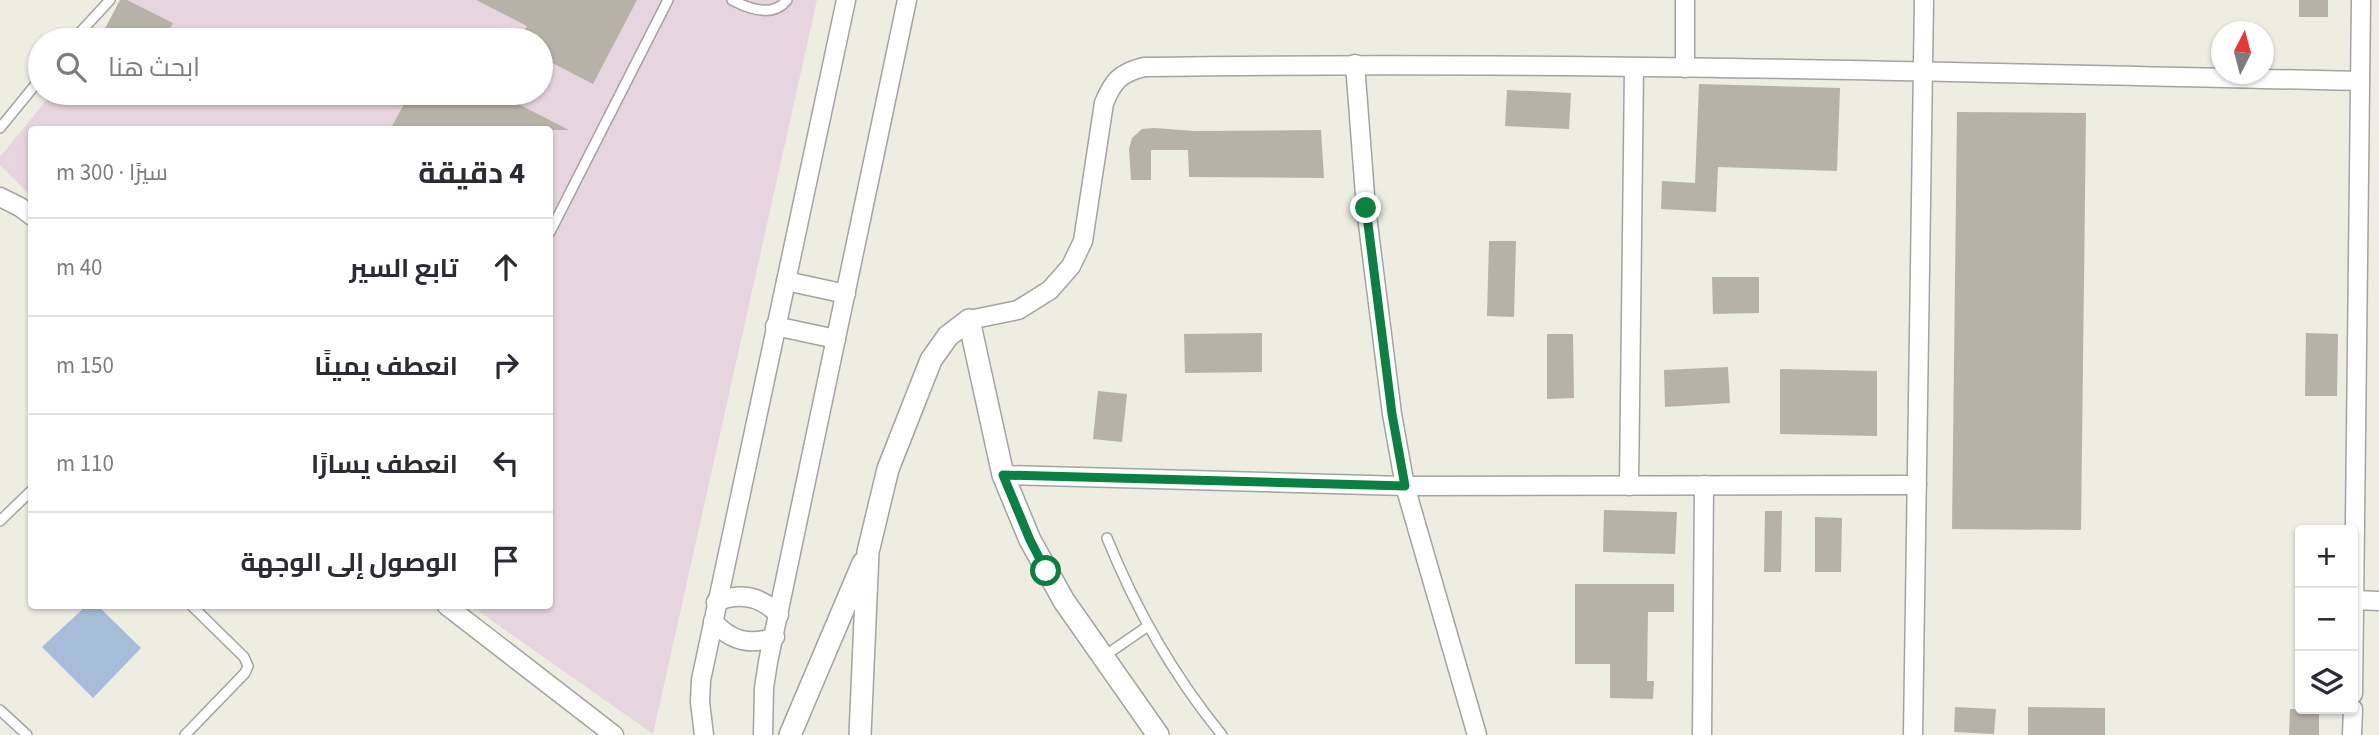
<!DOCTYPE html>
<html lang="ar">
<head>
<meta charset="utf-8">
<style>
  body { margin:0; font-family:"Source Sans 3",Cairo,sans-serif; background:#f7f7f7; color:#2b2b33; direction:rtl }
  .controls { position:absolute; right:21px; bottom:21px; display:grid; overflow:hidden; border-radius:7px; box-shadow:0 2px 5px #0004 }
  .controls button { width:63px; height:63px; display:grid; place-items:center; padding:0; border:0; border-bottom:2px solid #e1e1e2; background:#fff; color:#2b2b33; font:35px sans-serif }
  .compass { position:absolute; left:2211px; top:21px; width:63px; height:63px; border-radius:50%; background:#fff; box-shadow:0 2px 5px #0004; rotate:6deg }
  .stop { position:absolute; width:21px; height:21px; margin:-16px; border:5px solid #0b8043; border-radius:50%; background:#fff }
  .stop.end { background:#0b8043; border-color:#fff; box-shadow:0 2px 7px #0008 }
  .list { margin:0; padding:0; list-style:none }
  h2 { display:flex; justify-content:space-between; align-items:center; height:91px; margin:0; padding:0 28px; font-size:30px }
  h2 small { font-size:23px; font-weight:400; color:#7c7c81 }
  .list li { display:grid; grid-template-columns:46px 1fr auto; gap:21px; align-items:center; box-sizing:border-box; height:98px; padding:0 28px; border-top:2px solid #e1e1e2 }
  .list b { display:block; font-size:26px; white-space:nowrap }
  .list em { font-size:23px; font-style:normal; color:#7c7c81 }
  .icon { flex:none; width:38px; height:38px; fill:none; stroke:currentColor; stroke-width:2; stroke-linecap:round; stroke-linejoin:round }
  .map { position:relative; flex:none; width:2379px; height:735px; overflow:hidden; direction:ltr }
  .search { position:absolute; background:#fff; box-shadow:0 2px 5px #0004; left:28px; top:28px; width:525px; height:77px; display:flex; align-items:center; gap:18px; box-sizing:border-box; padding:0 24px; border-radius:38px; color:#7c7c81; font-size:26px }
  .panel { position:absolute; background:#fff; box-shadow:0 2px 5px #0004; left:28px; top:126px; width:525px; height:483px; border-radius:7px; direction:rtl }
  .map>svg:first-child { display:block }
  .industrial { fill:#e6d5de }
  .water { fill:#a5bdd9 }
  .building { fill:#b7b2a8 }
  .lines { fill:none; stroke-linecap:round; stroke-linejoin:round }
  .service-casing { stroke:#a3a3a3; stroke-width:12 }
  .minor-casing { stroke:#a3a3a3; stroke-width:21 }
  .tertiary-casing { stroke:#a3a3a3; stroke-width:24 }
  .service { stroke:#fff; stroke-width:9 }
  .minor { stroke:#fff; stroke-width:18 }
  .tertiary { stroke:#fff; stroke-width:21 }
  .route { stroke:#0b8043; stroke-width:9 }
</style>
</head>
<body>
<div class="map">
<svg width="2379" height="735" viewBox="0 0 2379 735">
  <rect width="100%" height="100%" fill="#edede2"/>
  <!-- industrial -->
  <path class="industrial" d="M128 0H817L653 734 471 606H550V130H32L31 196 0 165V157L52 93H541V40H95Z"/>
  <!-- water -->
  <path class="water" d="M86 606H98L141 648 93 698 42 647Z"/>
  <!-- building -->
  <g class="building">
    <path d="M120 0H127L173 23 164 40H99Z"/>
    <path d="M476 0H637L593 84 541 57V40H520L527 26Z"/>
    <rect x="2299" y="0" width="29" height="17"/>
    <path d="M1699 84 1840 88 1837 171 1718 167 1716 212 1661 209 1662 181 1695 183Z"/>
    <path d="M1507 90 1571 93 1569 129 1505 126Z"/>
    <path d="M410 93H451L470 103 475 93H497L569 130H390Z"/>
    <path d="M1957 112 2086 113 2081 530 1952 529Z"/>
    <path d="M1154 128 1195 131 1321 130 1324 178 1189 177 1188 150H1151V180H1131L1129 149 1132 138 1142 129Z"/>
    <path d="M1489 241H1516L1514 317 1487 316Z"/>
    <path d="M1712 277H1759V313L1713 314Z"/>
    <path d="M1262 333V372L1185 373 1184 334Z"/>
    <path d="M2306 333 2338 334 2337 396H2305Z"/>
    <path d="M1547 334H1573L1574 398 1547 399Z"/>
    <path d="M1728 367 1730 403 1665 407 1664 370Z"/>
    <path d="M1780 369 1877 371V436L1780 434Z"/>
    <path d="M1098 391 1127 394 1122 442 1093 439Z"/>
    <path d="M1604 510 1677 512 1675 554 1603 552Z"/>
    <path d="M1765 511H1782L1781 572H1764Z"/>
    <path d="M1815 517 1842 518 1841 572H1815Z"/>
    <path d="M1575 584H1674V612H1648L1647 681H1654L1653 699 1610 698V664H1575Z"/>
    <path d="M1955 707 1996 709 1994 734 1954 732Z"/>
    <path d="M2028 707 2105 708V735H2028Z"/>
    <path d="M2290 709H2319V735H2289Z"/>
  </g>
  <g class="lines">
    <!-- service casing -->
    <g class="service-casing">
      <g id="service">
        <path d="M732 0C749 9 773 18 787 0"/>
        <path d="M73 40 110 0"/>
        <path d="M0 128 40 79"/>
        <path d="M550 232 668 0"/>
        <path d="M0 521 32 490"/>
        <path d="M1107 538C1136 610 1173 675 1222 735"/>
        <path d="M1103 657 1148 626"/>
        <path d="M0 710 27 735"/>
        <path d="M185 735 245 673 248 666 244 657 192 606"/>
      </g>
    </g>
    <!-- minor casing -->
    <g class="minor-casing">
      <g id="minor">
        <path d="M1355 64 1366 208 1392 414 1405 486 1477 735"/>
        <path d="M1685 68V0"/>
        <path d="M0 197 20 207 32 216"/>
        <path d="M786 281 846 294"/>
        <path d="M969 320 1018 310 1050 290 1071 266 1083 241 1104 103C1113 81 1120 73 1144 67 1549 61 1955 72 2360 81"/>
        <path d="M775 326 836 339"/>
        <path d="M1003 475 1405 486 1917 485"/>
        <path d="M1629 486 1634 68"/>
        <path d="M2354 600 2379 601"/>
        <path d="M716 602C740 592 761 596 779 615"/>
        <path d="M447 606 614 735"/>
        <path d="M713 621C730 641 750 646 775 637"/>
        <path d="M2353 694 2361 0"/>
        <path d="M704 735 700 702 701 680 846 0"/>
        <path d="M763 735 764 688 768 662 907 0"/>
        <path d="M1702 735 1704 485"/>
        <path d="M1913 735 1924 0"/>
        <path d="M2352 735 2353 709"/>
      </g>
    </g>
    <!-- tertiary casing -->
    <g class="tertiary-casing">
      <g id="tertiary">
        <path d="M790 735 863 563"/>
        <path d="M860 735 868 552 888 469 931 360 948 336 969 320 1003 475 1030 540 1064 601 1158 735"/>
      </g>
    </g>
    <!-- service -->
    <use href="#service" class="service"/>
    <!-- minor -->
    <use href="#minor" class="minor"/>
    <!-- tertiary -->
    <use href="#tertiary" class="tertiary"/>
  </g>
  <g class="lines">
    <!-- route -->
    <path class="route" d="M1046 571 1030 540 1003 475 1405 486 1392 414 1366 208"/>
  </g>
</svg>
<div class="controls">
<button>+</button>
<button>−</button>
<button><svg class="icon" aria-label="layers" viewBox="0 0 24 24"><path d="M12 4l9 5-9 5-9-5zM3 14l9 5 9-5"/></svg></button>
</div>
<svg class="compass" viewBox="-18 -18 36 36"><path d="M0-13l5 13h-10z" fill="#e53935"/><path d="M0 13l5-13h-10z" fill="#7c7c81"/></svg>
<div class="stop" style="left:1046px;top:571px"></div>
<div class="stop end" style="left:1366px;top:208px"></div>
<div class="search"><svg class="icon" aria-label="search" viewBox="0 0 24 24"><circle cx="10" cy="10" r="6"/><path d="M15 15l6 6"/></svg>ابحث هنا</div>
<section class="panel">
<h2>4 دقيقة<small>سيرًا · 300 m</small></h2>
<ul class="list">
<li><svg class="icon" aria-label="ahead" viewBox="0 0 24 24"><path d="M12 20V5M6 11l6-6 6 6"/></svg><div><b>تابع السير</b></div><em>40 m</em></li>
<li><svg class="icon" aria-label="right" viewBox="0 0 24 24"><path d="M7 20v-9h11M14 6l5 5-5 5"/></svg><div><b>انعطف يمينًا</b></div><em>150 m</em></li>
<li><svg class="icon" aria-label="left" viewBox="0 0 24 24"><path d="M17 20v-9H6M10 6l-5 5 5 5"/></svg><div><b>انعطف يسارًا</b></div><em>110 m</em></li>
<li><svg class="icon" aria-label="arrive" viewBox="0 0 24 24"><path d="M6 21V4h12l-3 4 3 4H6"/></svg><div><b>الوصول إلى الوجهة</b></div></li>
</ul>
</section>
</div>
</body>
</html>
